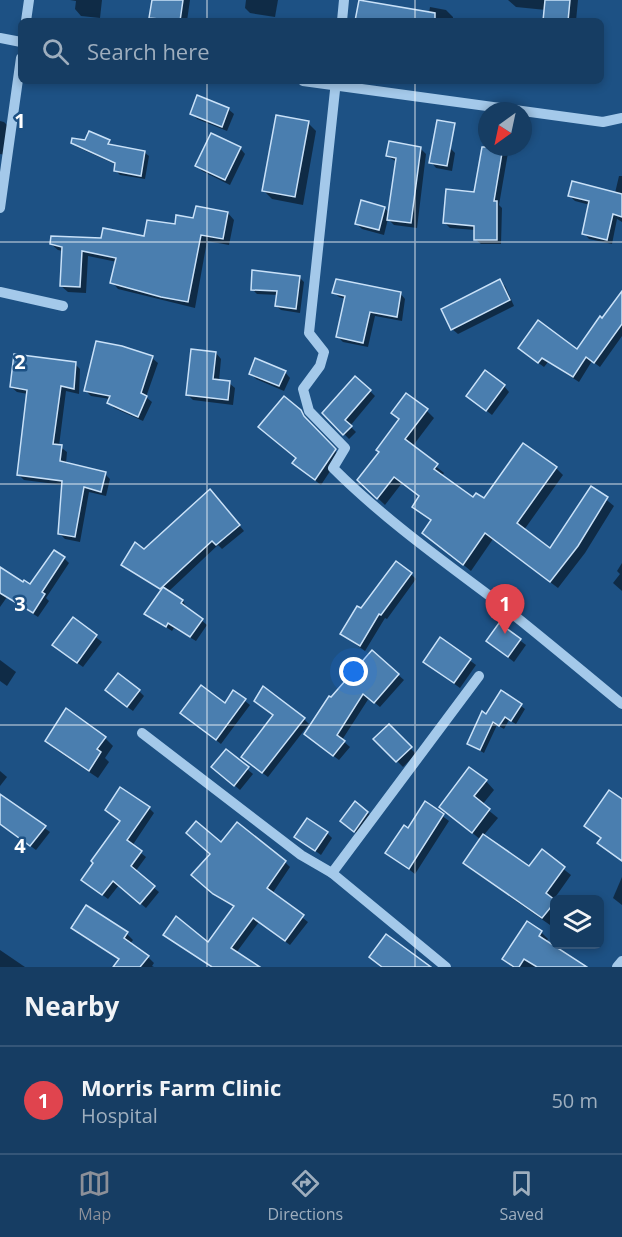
<!DOCTYPE html>
<html lang="en">
<head>
<meta charset="utf-8">
<style>
  body { margin:0; font-family:"Open Sans",sans-serif; background:#1f4469; color:#f1f3f6 }
  .controls { position:absolute; right:18px; bottom:18px; display:grid; overflow:hidden; border-radius:9px; box-shadow:0 3px 9px #0003 }
  .controls button { width:54px; height:54px; display:grid; place-items:center; padding:0; border:0; border-bottom:2px solid #355678; background:#163d63; color:#f1f3f6; font:30px sans-serif }
  .compass { position:absolute; left:478px; top:102px; width:54px; height:54px; border-radius:50%; background:#163d63; box-shadow:0 3px 9px #0003; rotate:213deg }
  .you { position:absolute; left:354px; top:672px; width:21px; height:21px; margin:-15px; border:4px solid #fff; border-radius:50%; background:#1a73e8; box-shadow:0 0 0 9px #1a73e833 }
  .badge { display:grid; place-items:center; width:39px; height:39px; border-radius:50%; background:#8c9099; color:#fff; font-size:20px; font-weight:700 }
  .pin { position:absolute; translate:-50% -50px; filter:drop-shadow(0 2px 3px #0008) }
  .pin::after { content:''; position:absolute; top:32px; width:21px; height:18px; background:inherit; clip-path:polygon(0 0,100% 0,50% 100%) }
  .list { margin:0; padding:0; list-style:none }
  h2 { display:flex; justify-content:space-between; align-items:center; height:78px; margin:0; padding:0 24px; font-size:26px }
  h2 small { font-size:20px; font-weight:400; color:#9eaebe }
  .list li { display:grid; grid-template-columns:39px 1fr auto; gap:18px; align-items:center; box-sizing:border-box; height:108px; padding:0 24px; border-top:2px solid #355678 }
  .list b { display:block; font-size:22px; white-space:nowrap }
  .list p { margin:0; font-size:20px; white-space:nowrap; color:#9eaebe }
  .list em { font-size:20px; font-style:normal; color:#9eaebe }
  .icon { flex:none; width:33px; height:33px; fill:none; stroke:currentColor; stroke-width:2; stroke-linecap:round; stroke-linejoin:round }
  .map { position:relative; flex:none; width:622px; height:967px; overflow:hidden }
  .search { position:absolute; background:#163d63; box-shadow:0 3px 9px #0003; left:18px; right:18px; top:18px; height:66px; display:flex; align-items:center; gap:15px; box-sizing:border-box; padding:0 21px; border-radius:9px; color:#9eaebe; font-size:22px }
  .sheet { height:186px; background:#163d63 }
  nav { display:flex; justify-content:space-around; align-items:center; box-sizing:border-box; height:84px; border-top:2px solid #355678; background:#163d63; font-size:16px; color:#9eaebe }
  nav a { display:grid; justify-items:center; gap:3px }
  nav .on { color:#8c9099 }
  .map>svg:first-child { display:block }
  .shadow { fill:#0007 }
  .building { fill:#4a7eaf; stroke:#c9e1f8; stroke-width:1.5 }
  .lines { fill:none; stroke-linecap:round; stroke-linejoin:round }
  .minor { stroke:#a4c9ea; stroke-width:10 }
  .grid { fill:none; stroke:#fff; stroke-width:1.5; stroke-opacity:0.55 }
  .grid-label { font-size:20px; text-anchor:middle; font-weight:bold; fill:#fff; stroke:#1d5184; stroke-width:5; stroke-linejoin:round; paint-order:stroke }
</style>
</head>
<body>
<div class="map">
<svg width="622" height="967" viewBox="0 0 622 967">
  <rect width="100%" height="100%" fill="#1d5184"/>
  <!-- shadow -->
  <g class="shadow">
    <path d="M70 0H102L100 18 81 16 75 9 76 1Z"/>
    <path d="M153 0H190L187 21H154L151 18Z"/>
    <path d="M246 0H278L275 17 250 13 245 8Z"/>
    <path d="M508 0H578L576 21H545L546 10 516 7Z"/>
    <path d="M430 7 446 10 453 17V21H357L429 13Z"/>
    <path d="M228 109 234 114 227 131 197 119 192 114Z"/>
    <path d="M0 121 4 122 9 127 6 155 0 154Z"/>
    <path d="M308 123 316 131 303 205 272 199 264 191Z"/>
    <path d="M486 133 487 147H509L499 205 502 208 501 244H481L475 239V230L450 228 444 222 476 194Z"/>
    <path d="M109 142 114 147 144 152 149 156 145 179 120 175 116 171 117 165 77 147 72 143Z"/>
    <path d="M240 148 245 154 230 185 202 171 197 166Z"/>
    <path d="M450 148 455 153 452 171 436 168 431 162Z"/>
    <path d="M421 149 426 154 417 228 394 225 388 219 384 235 362 229 357 224 384 208 390 213 397 162 387 156Z"/>
    <path d="M619 176H622V222L617 219 612 244 589 239 584 233 590 205 575 201 570 196 615 193Z"/>
    <path d="M228 213 234 220 229 245 207 241 195 308 118 289 112 282 117 262 88 256 86 293 68 292 61 286 63 251 58 250 51 244 145 238 195 220Z"/>
    <path d="M299 277 304 282 300 313 281 310 276 306 278 295 257 294 253 290Z"/>
    <path d="M499 281 505 286 514 306 458 334 452 329Z"/>
    <path d="M334 292 400 293 405 299 402 321 375 316 368 347 343 342 338 337 346 299 339 297Z"/>
    <path d="M622 294V336L600 367 592 361 579 382 548 362 544 367 525 353 577 351Z"/>
    <path d="M216 353 221 359 219 381 229 383 235 388 233 405 193 400 187 394Z"/>
    <path d="M152 358 158 363 146 397 152 402 143 421 114 408 109 402 110 399 91 396 85 390Z"/>
    <path d="M75 364 80 369 79 394 66 391 59 446 67 452 66 464 105 474 110 479 106 496 89 492 80 542 65 539 59 533 63 485 24 480 19 475 28 394 17 392 11 387Z"/>
    <path d="M285 372 290 378 284 391 256 379 251 373Z"/>
    <path d="M504 386 509 392 492 415 468 396Z"/>
    <path d="M370 391 375 396 350 426 356 432 349 439 324 413Z"/>
    <path d="M300 411 309 423 340 456 321 485 299 468 297 458Z"/>
    <path d="M427 411 434 418 412 447 444 473 442 476 474 499 484 500 556 468 563 475 524 530 550 550 592 488 614 506 585 553 558 588 493 539 471 571 424 533 432 521 414 506 421 497 402 483 385 505 366 487 380 452 400 421 393 413Z"/>
    <path d="M215 496 244 531 222 549 218 545 168 592 183 601 187 608 207 625 196 641 174 628 172 631 146 614 162 591 128 570 123 564 144 551Z"/>
    <path d="M64 558 69 563 46 598 49 601 38 617 7 597 0 607V568L23 584 30 586Z"/>
    <path d="M622 563V591L613 583 620 574 617 571Z"/>
    <path d="M411 574 416 579 387 619 385 618 365 651 341 634 361 610Z"/>
    <path d="M73 619 102 642 83 667 59 650Z"/>
    <path d="M500 625 526 645 514 662 488 641Z"/>
    <path d="M441 639 476 665 460 688 431 667Z"/>
    <path d="M372 652 404 680 380 707 369 698 342 740 350 747 339 760 311 739 332 699Z"/>
    <path d="M0 660 16 672 7 686 0 681Z"/>
    <path d="M139 691 144 696 133 711 112 696Z"/>
    <path d="M234 692 250 705 221 744 187 718 225 705Z"/>
    <path d="M502 692 525 709 516 724 509 720 504 729 497 725 484 753 468 744Z"/>
    <path d="M256 701 304 719 309 724 268 777 248 762 274 716Z"/>
    <path d="M389 726 416 754 403 767 375 739Z"/>
    <path d="M105 738 113 746 105 758 109 762 98 778 55 749 47 741Z"/>
    <path d="M226 751 253 774 240 790 219 772Z"/>
    <path d="M0 771 7 777 0 786Z"/>
    <path d="M486 781 494 790 482 805 498 818 483 836 529 868 542 852 571 875 554 899V918L550 925 472 870 465 862 481 840 441 807Z"/>
    <path d="M0 796 50 832 36 850 0 824Z"/>
    <path d="M426 804 449 821 415 874 387 853 408 830Z"/>
    <path d="M149 808 154 813 132 846 146 857 135 872 159 892 146 908 119 885 108 899 88 884 121 821Z"/>
    <path d="M368 813 373 818 360 836 342 821Z"/>
    <path d="M327 833 332 838 321 855 296 837Z"/>
    <path d="M285 862 290 867 272 894 308 922 290 945 259 922 236 953 251 967H212L165 935 209 944 235 907 220 899 199 880Z"/>
    <path d="M622 877V905L613 898Z"/>
    <path d="M86 907 127 934 133 940 130 944 148 957 154 963 152 966 154 967H115L120 960 79 934 73 927Z"/>
    <path d="M541 932 548 939 546 942 578 967H512L504 959Z"/>
    <path d="M0 950 22 965 25 967H0Z"/>
  </g>
  <!-- building -->
  <g class="building">
    <path d="M152 0H183L180 21 149 18Z"/>
    <path d="M359 0 435 13V21H355Z"/>
    <path d="M545 0H570L568 21H543Z"/>
    <path d="M197 95 229 108 222 127 190 114Z"/>
    <path d="M276 115 309 121 295 197 262 191Z"/>
    <path d="M437 120 455 123 447 166 429 163Z"/>
    <path d="M89 131 110 140 108 144 145 151 141 176 114 171 115 163 71 143 72 138 85 140Z"/>
    <path d="M211 133 241 147 225 180 195 166Z"/>
    <path d="M389 141 421 147 411 223 387 220 396 158 386 156Z"/>
    <path d="M482 147H503L494 201H497V240H474V226L443 223 446 189 474 192Z"/>
    <path d="M572 181 622 194V217L613 214 607 240 582 234 589 201 568 196Z"/>
    <path d="M361 200 385 207 379 230 355 224Z"/>
    <path d="M196 206 228 212 223 239 201 235 188 302 161 297 110 283 116 258 82 251 80 287 60 286 62 247 50 244 51 236 101 238 103 228 144 236 147 220 175 224 176 215 193 218Z"/>
    <path d="M252 270 300 276 296 309 275 306 277 291 251 290Z"/>
    <path d="M336 279 401 292 397 317 370 312 363 343 336 337 345 296 332 293Z"/>
    <path d="M500 279 510 300 451 330 441 309Z"/>
    <path d="M622 291V324L594 363 586 357 573 377 542 358 538 363 518 348 538 320 577 349 600 316 602 318Z"/>
    <path d="M96 341 122 346 153 356 141 393 147 396 138 417 107 403 110 396 84 391Z"/>
    <path d="M191 349 216 352 213 379 230 381 228 400 186 395Z"/>
    <path d="M14 354 76 362 74 389 61 386 53 444 62 445 60 461 106 472 101 492 84 487 75 537 58 534 62 481 17 475 27 390 10 387Z"/>
    <path d="M255 358 286 371 279 386 249 374Z"/>
    <path d="M485 370 505 385 486 411 466 396Z"/>
    <path d="M355 376 371 390 345 420 352 426 343 435 322 413Z"/>
    <path d="M406 393 428 409 405 439 438 464 434 469 473 497 476 493 484 498 523 443 557 467 517 523 550 548 591 486 608 497 578 546 550 582 485 533 463 565 422 533 431 520 412 507 419 496 394 477 377 499 357 480 379 452 376 450 399 419 391 413Z"/>
    <path d="M284 396 301 410 304 416 336 449 315 480 292 463 296 458 258 427Z"/>
    <path d="M210 489 240 525 216 545 212 541 160 589 121 565 135 542 144 549Z"/>
    <path d="M54 550 65 557 42 592 45 594 33 613 0 593V567L23 582 24 580 30 584Z"/>
    <path d="M396 561 412 573 381 615 379 614 360 646 340 634 357 606 361 608Z"/>
    <path d="M163 587 183 600 181 603 203 619 190 637 168 623 166 627 144 614Z"/>
    <path d="M73 617 97 635 77 663 52 645Z"/>
    <path d="M499 623 521 639 508 657 486 641Z"/>
    <path d="M440 637 471 659 454 683 423 662Z"/>
    <path d="M372 650 399 674 374 703 363 694 337 735 345 741 333 756 304 734 329 696 331 697Z"/>
    <path d="M118 673 140 690 127 707 105 690Z"/>
    <path d="M201 685 225 703 233 690 246 699 216 740 180 713Z"/>
    <path d="M263 686 305 718 262 773 241 757 273 715 254 701Z"/>
    <path d="M501 690 522 704 511 721 505 717 499 726 493 722 480 750 467 744 482 711 486 714Z"/>
    <path d="M66 708 106 737 97 749 101 752 89 771 45 741Z"/>
    <path d="M389 724 412 747 396 762 373 739Z"/>
    <path d="M226 749 249 767 234 786 211 767Z"/>
    <path d="M469 767 487 780 474 796 490 809 472 833 439 807Z"/>
    <path d="M120 787 150 807 127 840 142 851 131 866 155 886 140 904 113 881 102 895 81 880 93 863 91 861 120 821 105 810Z"/>
    <path d="M609 790 622 799V861L597 843 601 838 584 826Z"/>
    <path d="M0 794 46 826 30 846 0 824Z"/>
    <path d="M355 801 368 812 354 832 340 821Z"/>
    <path d="M425 801 444 814 409 869 385 853 404 825 408 828Z"/>
    <path d="M307 818 328 832 315 851 294 837Z"/>
    <path d="M196 821 221 842 237 822 286 861 267 888 304 915 285 941 253 918 231 948 260 967H212L163 935 176 916 208 942 234 906 213 894 191 875 210 854 186 833Z"/>
    <path d="M483 834 529 866 542 849 565 867 546 893 555 900V902L542 918 463 863Z"/>
    <path d="M86 905 128 932 124 938 149 956 140 967H113L119 959 71 928Z"/>
    <path d="M527 921 542 931 539 936 587 967H537L524 959 519 967H514L502 959Z"/>
    <path d="M386 934 431 967H382L369 957Z"/>
  </g>
  <g class="lines">
    <!-- minor -->
    <g class="minor">
      <path d="M26 21 29 0"/>
      <path d="M342 21 344 0"/>
      <path d="M0 38 21 42"/>
      <path d="M303 81 603 122 622 118"/>
      <path d="M336 81 309 333 324 352 320 366 303 389 309 411 345 448 333 468C382 517 439 558 495 600 538 634 580 669 622 704"/>
      <path d="M0 208 21 58"/>
      <path d="M0 292 63 306"/>
      <path d="M142 733 301 855 332 873 446 967"/>
      <path d="M332 873 479 676"/>
      <path d="M617 967 622 961"/>
    </g>
  </g>
  <!-- grid -->
  <path class="grid" d="M207 0V21M415 0V21M207 81V967M415 81V967M0 242H622M0 484H622M0 725H622"/>
  <g class="grid-label">
    <text x="20" y="128">1</text>
    <text x="20" y="369">2</text>
    <text x="20" y="611">3</text>
    <text x="20" y="853">4</text>
  </g>
</svg>
<div class="controls">
<button><svg class="icon" aria-label="layers" viewBox="0 0 24 24"><path d="M12 4l9 5-9 5-9-5zM3 14l9 5 9-5"/></svg></button>
</div>
<svg class="compass" viewBox="-18 -18 36 36"><path d="M0-13l5 13h-10z" fill="#e53935"/><path d="M0 13l5-13h-10z" fill="#9eaebe"/></svg>
<div class="you"></div>
<div class="pin badge" style="left:505px;top:634px;background:#e0444e">1</div>
<div class="search"><svg class="icon" aria-label="search" viewBox="0 0 24 24"><circle cx="10" cy="10" r="6"/><path d="M15 15l6 6"/></svg>Search here</div>
</div>
<section class="sheet">
<h2>Nearby<small></small></h2>
<ul class="list">
<li><span class="badge" style="background:#e0444e">1</span><div><b>Morris Farm Clinic</b><p>Hospital</p></div><em>50 m</em></li>
</ul>
</section>
<nav>
<a class="on"><svg class="icon" aria-label="map" viewBox="0 0 24 24"><path d="M3 6l6-2 6 2 6-2v14l-6 2-6-2-6 2zM9 4v14M15 6v14"/></svg>Map</a>
<a><svg class="icon" aria-label="directions" viewBox="0 0 24 24"><path d="M12 3l9 9-9 9-9-9zM9 14v-3h6M13 9l2 2-2 2"/></svg>Directions</a>
<a><svg class="icon" aria-label="saved" viewBox="0 0 24 24"><path d="M7 4h10v16l-5-4-5 4z"/></svg>Saved</a>
</nav>
</body>
</html>
